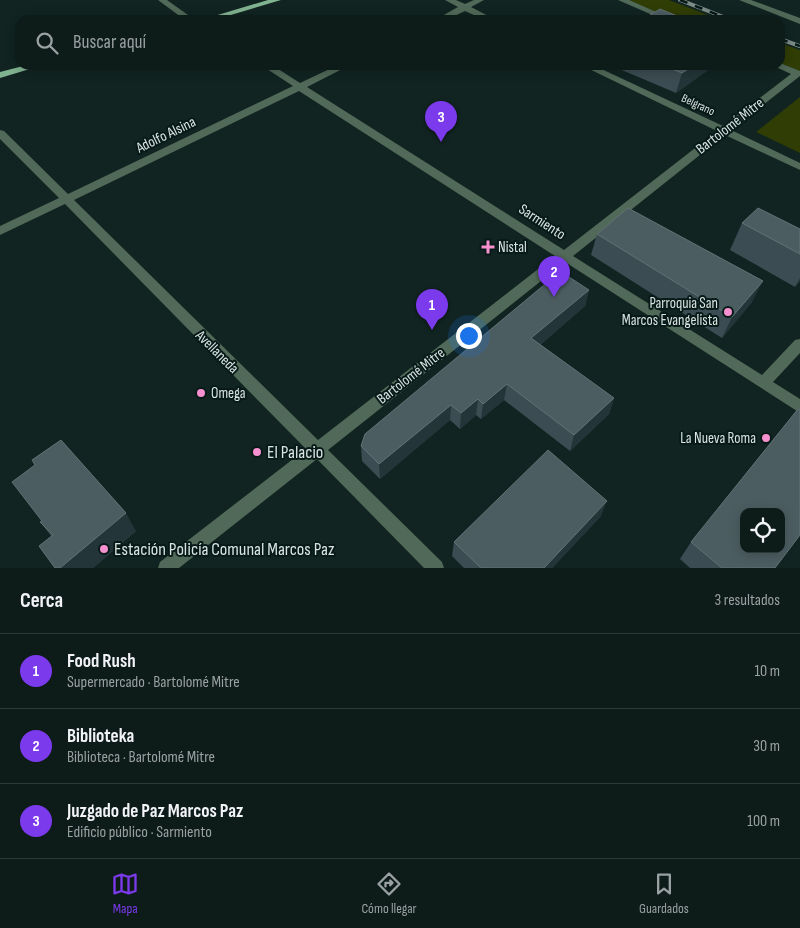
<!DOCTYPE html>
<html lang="es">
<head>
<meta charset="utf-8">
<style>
  body { margin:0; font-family:"Sofia Sans Condensed",sans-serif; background:#1b2826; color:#f1f3f6 }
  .controls { position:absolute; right:15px; bottom:15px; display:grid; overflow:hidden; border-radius:10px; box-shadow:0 2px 12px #0003 }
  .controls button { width:45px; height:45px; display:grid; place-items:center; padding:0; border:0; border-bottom:1px solid #2d3938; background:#0d1b19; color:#f1f3f6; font:25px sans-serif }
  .you { position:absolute; left:468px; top:335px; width:18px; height:18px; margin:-12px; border:4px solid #fff; border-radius:50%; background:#1a73e8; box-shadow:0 0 0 8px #1a73e833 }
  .badge { display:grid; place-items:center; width:32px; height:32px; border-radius:50%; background:#7c3aed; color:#fff; font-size:16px; font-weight:700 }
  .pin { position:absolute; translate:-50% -41px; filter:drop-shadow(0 1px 2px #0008) }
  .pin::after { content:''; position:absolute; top:26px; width:18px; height:15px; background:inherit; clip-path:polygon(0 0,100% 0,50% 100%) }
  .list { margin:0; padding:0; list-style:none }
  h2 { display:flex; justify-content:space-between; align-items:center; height:65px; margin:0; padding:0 20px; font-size:21px }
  h2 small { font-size:16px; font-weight:400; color:#9aa1a2 }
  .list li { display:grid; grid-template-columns:32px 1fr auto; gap:15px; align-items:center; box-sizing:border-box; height:75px; padding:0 20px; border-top:1px solid #2d3938 }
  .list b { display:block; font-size:19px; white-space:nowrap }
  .list p { margin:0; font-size:16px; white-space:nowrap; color:#9aa1a2 }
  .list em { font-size:16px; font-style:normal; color:#9aa1a2 }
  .icon { flex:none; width:28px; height:28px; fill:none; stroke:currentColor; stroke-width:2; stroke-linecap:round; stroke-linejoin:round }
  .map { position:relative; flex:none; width:800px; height:568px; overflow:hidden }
  .search { position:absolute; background:#0d1b19; box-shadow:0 2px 12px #0003; left:15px; right:15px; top:15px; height:55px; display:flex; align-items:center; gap:12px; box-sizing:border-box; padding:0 18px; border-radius:15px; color:#9aa1a2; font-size:19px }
  .sheet { height:290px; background:#0d1b19 }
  nav { display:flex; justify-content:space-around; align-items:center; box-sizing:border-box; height:70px; border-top:1px solid #2d3938; background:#0d1b19; font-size:14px; color:#9aa1a2 }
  nav a { display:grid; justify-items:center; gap:2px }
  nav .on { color:#7c3aed }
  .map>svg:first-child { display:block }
  .green { fill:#303d04 }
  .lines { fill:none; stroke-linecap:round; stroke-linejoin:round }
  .minor { fill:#516958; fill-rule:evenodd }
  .major { fill:#80b390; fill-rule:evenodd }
  .rail-casing { stroke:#7c8b88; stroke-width:4 }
  .rail { stroke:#071a18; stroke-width:2.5; stroke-dasharray:8; stroke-linecap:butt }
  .wall { fill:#3b4c52 }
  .shaded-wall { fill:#233538 }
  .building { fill:#4c5d61; stroke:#627276; fill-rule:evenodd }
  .poi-dot { fill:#f690cf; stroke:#071a18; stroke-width:2 }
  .labels { text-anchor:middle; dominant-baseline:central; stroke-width:4; stroke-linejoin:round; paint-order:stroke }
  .far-street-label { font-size:12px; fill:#d9e4e2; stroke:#071a18 }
  .street-label { font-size:15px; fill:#d9e4e2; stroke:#071a18 }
  .poi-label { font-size:15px; fill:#d9e4e2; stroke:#071a18; text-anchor:start }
  .near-poi-label { font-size:18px; fill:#d9e4e2; stroke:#071a18; text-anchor:start }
</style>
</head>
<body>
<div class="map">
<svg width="800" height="568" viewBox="0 0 800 568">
  <rect width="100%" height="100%" fill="#112421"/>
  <!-- green -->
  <g class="green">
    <path d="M628 0H669L721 20H676Z"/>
    <path d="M780 43 800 50V71L780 63Z"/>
    <path d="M800 97V153L756 132Z"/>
  </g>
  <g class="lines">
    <!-- minor -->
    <g class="minor">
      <path d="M158 0H167L195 20H185Z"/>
      <path d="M445 0H456L465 4 474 0H484L471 7 496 20H485L465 11 446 20H435L458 7Z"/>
      <path d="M618 0H629L675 20H664Z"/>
      <path d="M739 0H751L800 18V24Z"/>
      <path d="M780 63 800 71V76L731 130 800 163V170L725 135 573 256 762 375 795 340 800 339V353L773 382 800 399V413L565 262 328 450 442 562 444 568H424L317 459 179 568H158L160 562 306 449 65 204 0 235V226L59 198 0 139V130L4 131 68 194 293 86 261 65H272L300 83 338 65H350L307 87 564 250 717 131 581 65H593L723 126 791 74 776 67 774 65H780ZM299 91 555 256 318 440 74 200Z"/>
    </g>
    <!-- major -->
    <g class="major">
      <path d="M268 0H281L214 20H201Z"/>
      <path d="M27 65H43L0 78V72Z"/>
    </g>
    <!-- rail casing -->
    <g class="rail-casing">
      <g id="rail">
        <path d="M680 0 731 20"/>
        <path d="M780 39 800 46"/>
      </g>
    </g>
    <!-- rail -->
    <use href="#rail" class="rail"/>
  </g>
  <!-- wall -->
  <g class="wall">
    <path d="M610 65H715L676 93Z"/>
    <path d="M742 223 800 229V281L795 287 730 250Z"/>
    <path d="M597 234 752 302 722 338 591 255Z"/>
    <path d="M589 290 585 306 540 345 614 398 609 414 570 451 504 400 481 419 476 415 460 429 450 420 380 479 362 461 361 446Z"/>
    <path d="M601 516 552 568H464L452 556 454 542Z"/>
    <path d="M40 522 136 531 93 568H55L52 537Z"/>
    <path d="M691 542 775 568H690L680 559Z"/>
  </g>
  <!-- shaded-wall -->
  <g class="shaded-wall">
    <path d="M694 65H715L676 93 682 73Z"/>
    <path d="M800 278V281L795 287Z"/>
    <path d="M763 281 752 302 722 338 732 317Z"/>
    <path d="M589 290 585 306 528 355 531 338Z"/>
    <path d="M507 384 504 400 481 419 483 404Z"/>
    <path d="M614 398 609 414 570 451 574 435Z"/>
    <path d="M478 399 476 415 460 429 461 413Z"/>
    <path d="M451 405 450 420 380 479 379 464Z"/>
    <path d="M607 501 601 516 552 568H544Z"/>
    <path d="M126 513 136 531 93 568H60Z"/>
  </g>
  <!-- building -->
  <g class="building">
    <path d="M660 9 687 20H642Z"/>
    <path d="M662 65H694L682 73Z"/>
    <path d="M628 208 763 281 732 317 597 234Z"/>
    <path d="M758 208 800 229V254L742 223Z"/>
    <path d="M556 275H566L589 290 531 338 614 398 574 435 507 384 483 404 478 399 461 413 451 405 379 464 361 446 365 434Z"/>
    <path d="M798 409 800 410V535L775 568H722L691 542ZM744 512H781V549H744Z"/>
    <path d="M61 440 126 513 60 568H55L39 546 53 535 40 522 42 521 12 482 35 465 32 460Z"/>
    <path d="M548 450 607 501 544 568H481L454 542Z"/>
  </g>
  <!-- markers -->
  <g class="poi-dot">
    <path d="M485.5 239.5h5v5h5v5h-5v5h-5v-5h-5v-5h5z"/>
    <circle cx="728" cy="312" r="5"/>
    <circle cx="201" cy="393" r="5"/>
    <circle cx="766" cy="438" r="5"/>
    <circle cx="257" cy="452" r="5"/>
    <circle cx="104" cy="549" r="5"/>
  </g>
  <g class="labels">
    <!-- far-street labels -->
    <g class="far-street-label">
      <text transform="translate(698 105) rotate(25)">Belgrano</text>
    </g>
    <!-- street labels -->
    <g class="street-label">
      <text transform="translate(730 126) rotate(-38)">Bartolomé Mitre</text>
      <text transform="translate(166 135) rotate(-26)">Adolfo Alsina</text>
      <text transform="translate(542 222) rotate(33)">Sarmiento</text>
      <text transform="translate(217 352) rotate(45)">Avellaneda</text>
      <text transform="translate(411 376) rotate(-38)">Bartolomé Mitre</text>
    </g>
    <!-- poi labels -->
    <g class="poi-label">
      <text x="498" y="247">Nistal</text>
      <text x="718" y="303" text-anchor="end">Parroquia San<tspan x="718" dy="17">Marcos Evangelista</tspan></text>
      <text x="211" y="393">Omega</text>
      <text x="756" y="438" text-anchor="end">La Nueva Roma</text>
    </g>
    <!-- near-poi labels -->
    <g class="near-poi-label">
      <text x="267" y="452">El Palacio</text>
      <text x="114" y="549">Estación Policía Comunal Marcos Paz</text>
    </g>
  </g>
</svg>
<div class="controls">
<button><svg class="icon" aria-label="locate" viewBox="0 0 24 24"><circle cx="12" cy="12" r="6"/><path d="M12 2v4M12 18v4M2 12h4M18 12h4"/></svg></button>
</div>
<div class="you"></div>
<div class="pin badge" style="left:432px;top:330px">1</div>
<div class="pin badge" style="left:554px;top:297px">2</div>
<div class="pin badge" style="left:441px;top:142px">3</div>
<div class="search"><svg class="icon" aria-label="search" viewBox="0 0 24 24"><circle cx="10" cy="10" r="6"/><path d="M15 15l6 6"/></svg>Buscar aquí</div>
</div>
<section class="sheet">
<h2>Cerca<small>3 resultados</small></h2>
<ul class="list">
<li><span class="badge">1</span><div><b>Food Rush</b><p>Supermercado · Bartolomé Mitre</p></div><em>10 m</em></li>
<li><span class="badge">2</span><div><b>Biblioteka</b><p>Biblioteca · Bartolomé Mitre</p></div><em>30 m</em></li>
<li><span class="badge">3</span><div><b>Juzgado de Paz Marcos Paz</b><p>Edificio público · Sarmiento</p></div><em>100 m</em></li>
</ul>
</section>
<nav>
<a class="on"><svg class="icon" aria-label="map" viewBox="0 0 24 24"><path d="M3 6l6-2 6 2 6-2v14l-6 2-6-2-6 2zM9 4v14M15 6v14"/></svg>Mapa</a>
<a><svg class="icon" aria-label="directions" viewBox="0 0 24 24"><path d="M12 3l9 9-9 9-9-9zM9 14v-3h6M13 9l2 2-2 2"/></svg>Cómo llegar</a>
<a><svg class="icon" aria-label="saved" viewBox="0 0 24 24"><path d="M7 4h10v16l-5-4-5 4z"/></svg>Guardados</a>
</nav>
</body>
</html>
